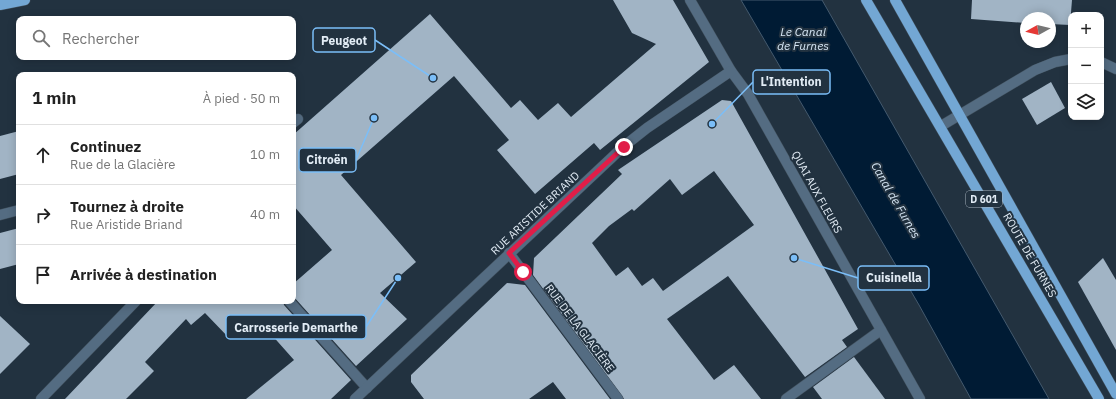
<!DOCTYPE html>
<html lang="fr">
<head>
<meta charset="utf-8">
<style>
  body { margin:0; font-family:"IBM Plex Sans",sans-serif; background:#f6f6f6; color:#222 }
  .controls { position:absolute; right:12px; top:12px; display:grid; overflow:hidden; border-radius:8px; box-shadow:0 2px 10px #0003 }
  .controls button { width:36px; height:36px; display:grid; place-items:center; padding:0; border:0; border-bottom:1px solid #e0e0e0; background:#fff; color:#222; font:20px sans-serif }
  .compass { position:absolute; left:1020px; top:12px; width:36px; height:36px; border-radius:50%; background:#fff; box-shadow:0 2px 10px #0003; rotate:262deg }
  .stop { position:absolute; width:12px; height:12px; margin:-9px; border:3px solid #e11d48; border-radius:50%; background:#fff }
  .stop.end { background:#e11d48; border-color:#fff; box-shadow:0 1px 4px #0008 }
  .list { margin:0; padding:0; list-style:none }
  h2 { display:flex; justify-content:space-between; align-items:center; height:52px; margin:0; padding:0 16px; font-size:17px }
  h2 small { font-size:13px; font-weight:400; color:#767676 }
  .list li { display:grid; grid-template-columns:26px 1fr auto; gap:12px; align-items:center; box-sizing:border-box; height:60px; padding:0 16px; border-top:1px solid #e0e0e0 }
  .list b { display:block; font-size:15px; white-space:nowrap }
  .list p { margin:0; font-size:13px; white-space:nowrap; color:#767676 }
  .list em { font-size:13px; font-style:normal; color:#767676 }
  .icon { flex:none; width:22px; height:22px; fill:none; stroke:currentColor; stroke-width:2; stroke-linecap:round; stroke-linejoin:round }
  .map { position:relative; flex:none; width:1116px; height:399px; overflow:hidden }
  .search { position:absolute; background:#fff; box-shadow:0 2px 10px #0003; left:16px; top:16px; width:280px; height:44px; display:flex; align-items:center; gap:10px; box-sizing:border-box; padding:0 14px; border-radius:8px; color:#767676; font-size:15px }
  .panel { position:absolute; background:#fff; box-shadow:0 2px 10px #0003; left:16px; top:72px; width:280px; height:232px; border-radius:8px }
  .map>svg:first-child { display:block }
  .water { fill:#001b34; stroke:#445a6e }
  .building { fill:#a1b4c5; fill-rule:evenodd }
  .lines { fill:none; stroke-linecap:round; stroke-linejoin:round }
  .minor-casing { stroke:#41505d; stroke-width:11 }
  .major-casing { stroke:#41505d; stroke-width:11 }
  .minor { stroke:#546c82; stroke-width:10 }
  .major { stroke:#73a7d4; stroke-width:10 }
  .route { stroke:#e11d48; stroke-width:5 }
  .labels { text-anchor:middle; dominant-baseline:central; stroke-width:4; stroke-linejoin:round; paint-order:stroke }
  .shield { fill:#223240; stroke:#a8b4bf; stroke-width:1 }
  .shield-label { font-size:10px; font-weight:bold; fill:#e2ecf5 }
  .street-label { font-size:11px; fill:#e2ecf5; stroke:#223240 }
  .water-label { font-size:12px; font-style:italic; fill:#d5e5f3; stroke:#223240 }
  .leader { fill:none; stroke:#7bbef8; stroke-width:1.5 }
  .callout-dot { fill:#7bbef8; stroke:#223240; stroke-width:1.5 }
  .callout { fill:#223240; stroke:#7bbef8; stroke-width:1.5 }
  .callout-label { font-size:12px; text-anchor:middle; font-weight:bold; fill:#e2ecf5 }
</style>
</head>
<body>
<div class="map">
<svg width="1116" height="399" viewBox="0 0 1116 399">
  <rect width="100%" height="100%" fill="#223240"/>
  <!-- water -->
  <path class="water" d="M741 0H822L1049 399H971L919 305Z"/>
  <!-- building -->
  <g class="building">
    <path d="M613 0H673L709 62 600 150 594 143 535 194 497 150 509 140 454 76 341 175 416 262 380 293 407 319 356 366 293 296V284L332 250 293 205V135L430 14 511 108 520 100 538 120 558 103 571 117 656 44 632 33Z"/>
    <path d="M972 0H1072L1070 25 1050 24V18H1026V23L971 19Z"/>
    <path d="M1051 82 1065 108 1037 125 1022 99Z"/>
    <path d="M722 100 731 101 858 329 842 340 847 347 805 377 728 276 667 319 714 380 734 365 761 399H624L533 275 534 258 622 174 618 170ZM714 171 754 225 663 291 653 278 642 286 628 267 616 276 592 243 609 226 632 209 634 211 670 179 682 195Z"/>
    <path d="M19 131V174L0 179V136Z"/>
    <path d="M19 228V264L0 269V233Z"/>
    <path d="M1103 258 1116 280V350L1078 282Z"/>
    <path d="M507 283 525 285 610 399H566L553 382 529 399H424L411 382V375Z"/>
    <path d="M158 301H283L284 305 351 380 331 399H246L294 360 262 324 250 335 243 327 230 339 205 313 191 325 186 319 145 362 154 371 126 399H65Z"/>
    <path d="M0 316 30 344 0 374Z"/>
    <path d="M854 357 885 399H822L813 387Z"/>
  </g>
  <g class="lines">
    <!-- minor casing -->
    <g class="minor-casing">
      <g id="minor">
        <path d="M690 0 731 71 748 94 920 399"/>
        <path d="M1101 62 1116 69"/>
        <path d="M293 123 298 119"/>
        <path d="M941 126 1035 70 1055 62 1071 59"/>
        <path d="M0 215 19 210"/>
        <path d="M509 253 618 399"/>
        <path d="M289 301 367 388"/>
        <path d="M41 399 136 301"/>
        <path d="M355 399 623 147 647 128 731 71"/>
        <path d="M786 399 881 330"/>
      </g>
    </g>
    <!-- major casing -->
    <g class="major-casing">
      <g id="major">
        <path d="M866 0 1099 399"/>
        <path d="M895 0 1116 394"/>
        <path d="M0 5 25 0"/>
      </g>
    </g>
    <!-- minor -->
    <use href="#minor" class="minor"/>
    <!-- major -->
    <use href="#major" class="major"/>
  </g>
  <g class="lines">
    <!-- route -->
    <path class="route" d="M523 272 509 253 624 147"/>
  </g>
  <g class="labels">
    <!-- shield labels -->
    <rect class="shield" x="966" y="191" width="36" height="16" rx="3"/>
    <g class="shield-label">
      <text x="984" y="199">D 601</text>
    </g>
    <!-- street labels -->
    <g class="street-label">
      <text transform="translate(817 192) rotate(61)">QUAI AUX FLEURS</text>
      <text transform="translate(535 213) rotate(-43)">RUE ARISTIDE BRIAND</text>
      <text transform="translate(1030 255) rotate(60)">ROUTE DE FURNES</text>
      <text transform="translate(580 328) rotate(53)">RUE DE LA GLACIÈRE</text>
    </g>
    <!-- water labels -->
    <g class="water-label">
      <text x="803" y="31">Le Canal<tspan x="803" dy="14">de Furnes</tspan></text>
      <text transform="translate(896 200) rotate(60)">Canal de Furnes</text>
    </g>
  </g>
  <!-- callouts -->
  <path class="leader" d="M433 78L375 40M712 124L753 82M374 118L356 160M794 258L858 278M398 278L366 327"/>
  <g class="callout-dot">
    <circle cx="433" cy="78" r="4"/>
    <circle cx="712" cy="124" r="4"/>
    <circle cx="374" cy="118" r="4"/>
    <circle cx="794" cy="258" r="4"/>
    <circle cx="398" cy="278" r="4"/>
  </g>
  <g class="callout">
    <rect x="313" y="28" width="62" height="24" rx="4"/>
    <rect x="753" y="70" width="77" height="24" rx="4"/>
    <rect x="299" y="148" width="57" height="24" rx="4"/>
    <rect x="858" y="266" width="71" height="24" rx="4"/>
    <rect x="226" y="315" width="140" height="24" rx="4"/>
  </g>
  <g class="callout-label">
    <text x="344" y="45">Peugeot</text>
    <text x="791" y="86">L'Intention</text>
    <text x="327" y="164">Citroën</text>
    <text x="894" y="282">Cuisinella</text>
    <text x="296" y="332">Carrosserie Demarthe</text>
  </g>
</svg>
<div class="controls">
<button>+</button>
<button>−</button>
<button><svg class="icon" aria-label="layers" viewBox="0 0 24 24"><path d="M12 4l9 5-9 5-9-5zM3 14l9 5 9-5"/></svg></button>
</div>
<svg class="compass" viewBox="-18 -18 36 36"><path d="M0-13l5 13h-10z" fill="#e53935"/><path d="M0 13l5-13h-10z" fill="#767676"/></svg>
<div class="stop" style="left:523px;top:272px"></div>
<div class="stop end" style="left:624px;top:147px"></div>
<div class="search"><svg class="icon" aria-label="search" viewBox="0 0 24 24"><circle cx="10" cy="10" r="6"/><path d="M15 15l6 6"/></svg>Rechercher</div>
<section class="panel">
<h2>1 min<small>À pied · 50 m</small></h2>
<ul class="list">
<li><svg class="icon" aria-label="ahead" viewBox="0 0 24 24"><path d="M12 20V5M6 11l6-6 6 6"/></svg><div><b>Continuez</b><p>Rue de la Glacière</p></div><em>10 m</em></li>
<li><svg class="icon" aria-label="right" viewBox="0 0 24 24"><path d="M7 20v-9h11M14 6l5 5-5 5"/></svg><div><b>Tournez à droite</b><p>Rue Aristide Briand</p></div><em>40 m</em></li>
<li><svg class="icon" aria-label="arrive" viewBox="0 0 24 24"><path d="M6 21V4h12l-3 4 3 4H6"/></svg><div><b>Arrivée à destination</b></div></li>
</ul>
</section>
</div>
</body>
</html>
